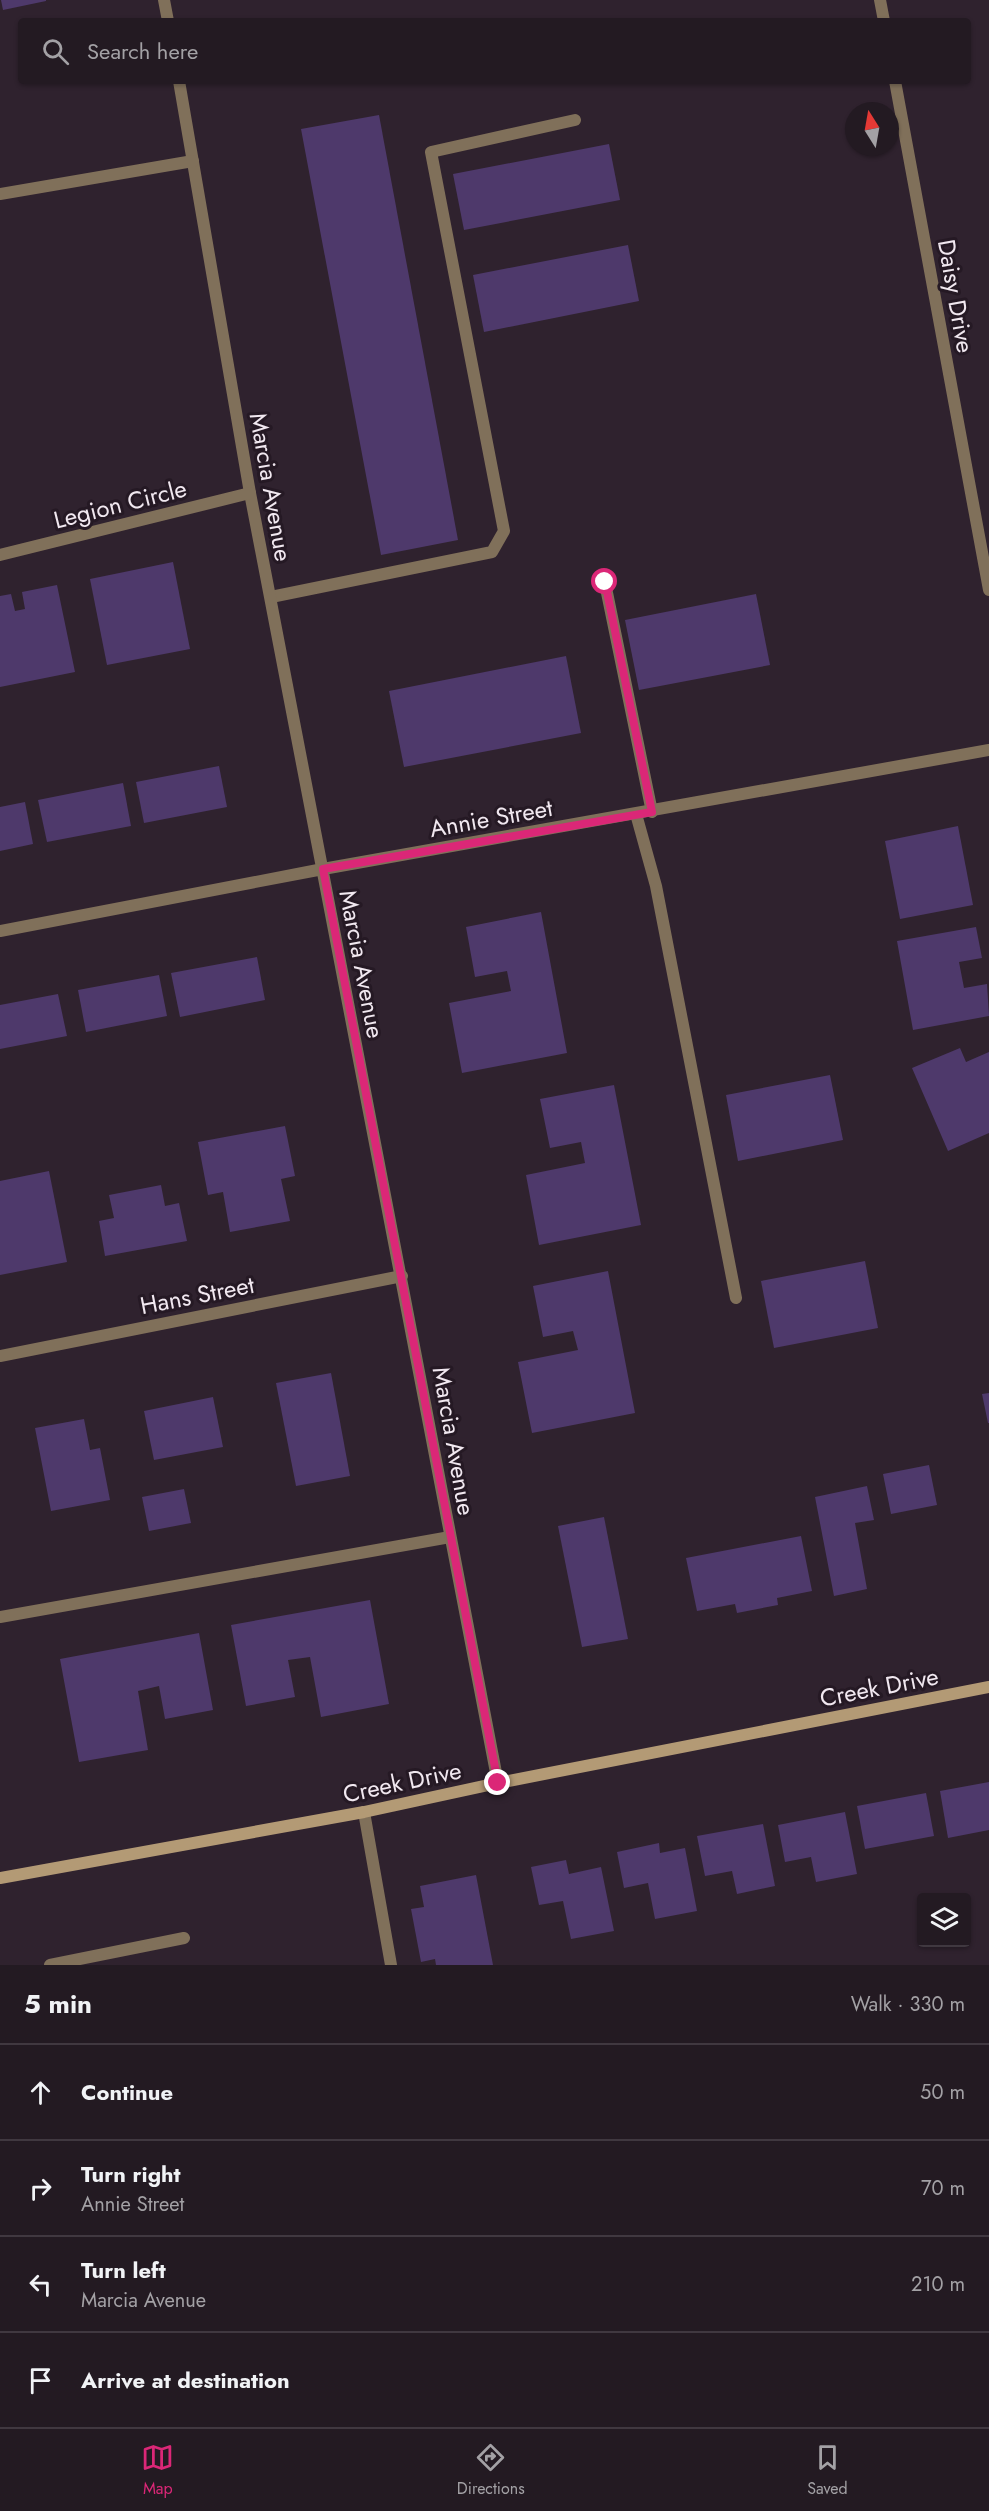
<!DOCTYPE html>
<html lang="en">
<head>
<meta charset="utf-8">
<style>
  body { margin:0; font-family:Jost,sans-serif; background:#2b232a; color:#f1f3f6 }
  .controls { position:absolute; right:18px; bottom:18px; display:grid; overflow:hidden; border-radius:6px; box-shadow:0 2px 4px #0004 }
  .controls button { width:54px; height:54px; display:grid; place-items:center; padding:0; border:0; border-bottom:2px solid #403840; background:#231a22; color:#f1f3f6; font:30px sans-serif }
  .compass { position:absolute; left:845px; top:102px; width:54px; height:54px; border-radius:50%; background:#231a22; box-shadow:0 2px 4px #0004; rotate:349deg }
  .stop { position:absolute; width:18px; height:18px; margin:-14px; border:4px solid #db2777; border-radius:50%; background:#fff }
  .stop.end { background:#db2777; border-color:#fff; box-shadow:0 2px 6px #0008 }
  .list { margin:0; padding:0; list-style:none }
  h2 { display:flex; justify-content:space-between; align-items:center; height:78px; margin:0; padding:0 24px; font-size:26px }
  h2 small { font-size:20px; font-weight:400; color:#a3a1a5 }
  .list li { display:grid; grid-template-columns:39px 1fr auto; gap:18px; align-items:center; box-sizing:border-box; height:96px; padding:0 24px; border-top:2px solid #403840 }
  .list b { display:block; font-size:22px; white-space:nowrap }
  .list p { margin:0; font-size:20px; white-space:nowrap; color:#a3a1a5 }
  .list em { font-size:20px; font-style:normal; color:#a3a1a5 }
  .icon { flex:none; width:33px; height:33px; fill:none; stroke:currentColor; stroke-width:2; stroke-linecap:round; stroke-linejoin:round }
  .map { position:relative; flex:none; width:989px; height:1965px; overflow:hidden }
  .search { position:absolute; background:#231a22; box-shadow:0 2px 4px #0004; left:18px; right:18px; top:18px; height:66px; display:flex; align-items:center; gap:15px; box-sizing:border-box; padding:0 21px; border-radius:6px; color:#a3a1a5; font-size:22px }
  .sheet { height:462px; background:#231a22 }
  nav { display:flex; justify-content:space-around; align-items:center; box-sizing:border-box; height:84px; border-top:2px solid #403840; background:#231a22; font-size:16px; color:#a3a1a5 }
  nav a { display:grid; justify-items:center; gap:3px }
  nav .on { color:#db2777 }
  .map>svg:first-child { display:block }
  .building { fill:#4e396b }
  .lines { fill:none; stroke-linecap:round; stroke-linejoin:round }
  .lane { stroke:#80705a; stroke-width:12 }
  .street { stroke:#80705a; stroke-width:12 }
  .secondary { stroke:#b39a75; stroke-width:12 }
  .route { stroke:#db2777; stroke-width:8 }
  .labels { text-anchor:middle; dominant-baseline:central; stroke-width:6; stroke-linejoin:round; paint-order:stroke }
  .street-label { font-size:24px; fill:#f1e8f0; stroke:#251924 }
</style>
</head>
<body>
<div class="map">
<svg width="989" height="1965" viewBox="0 0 989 1965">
  <rect width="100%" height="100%" fill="#2f222e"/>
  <!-- building -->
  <g class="building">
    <path d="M1 0H46V1L3 10Z"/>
    <path d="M379 115 458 540 381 555 301 129Z"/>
    <path d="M609 144 620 200 464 230 453 174Z"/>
    <path d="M628 245 639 301 484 332 473 275Z"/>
    <path d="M173 562 190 649 107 665 90 579Z"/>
    <path d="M57 585 75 672 0 687V596L11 594 15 611 25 609 22 592Z"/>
    <path d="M756 594 770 665 639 690 625 620Z"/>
    <path d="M566 656 581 733 404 767 389 691Z"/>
    <path d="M219 766 227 807 144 823 136 782Z"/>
    <path d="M123 783 131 826 47 842 38 800Z"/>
    <path d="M25 802 33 844 0 851V807Z"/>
    <path d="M958 826 973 905 900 919 885 841Z"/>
    <path d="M541 912 567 1053 462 1073 449 1003 511 991 507 971 475 977 466 927Z"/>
    <path d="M976 927 982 958 959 962 964 988 987 984 989 1016 913 1030 897 941Z"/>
    <path d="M257 957 265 1000 180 1017 171 973Z"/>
    <path d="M159 975 167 1016 86 1032 78 990Z"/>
    <path d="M58 994 67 1036 0 1049V1005Z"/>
    <path d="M960 1048 966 1062 989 1052V1133L948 1151 912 1068Z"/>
    <path d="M830 1075 843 1140 738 1161 726 1095Z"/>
    <path d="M614 1085 641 1225 539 1245 526 1175 585 1163 581 1142 550 1148 540 1099Z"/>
    <path d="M285 1126 295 1176 281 1179 290 1221 230 1232 223 1192 208 1195 198 1142Z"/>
    <path d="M49 1171 67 1262 0 1275V1181Z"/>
    <path d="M161 1185 165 1206 179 1203 187 1241 105 1256 99 1221 114 1218 109 1195Z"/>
    <path d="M865 1261 878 1328 774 1348 761 1281Z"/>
    <path d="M608 1271 635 1413 532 1433 518 1362 578 1350 573 1331 543 1337 533 1286Z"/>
    <path d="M331 1373 350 1476 296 1486 276 1383Z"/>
    <path d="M989 1393V1423H988L982 1394Z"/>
    <path d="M213 1397 223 1447 154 1460 144 1411Z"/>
    <path d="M84 1419 90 1450 100 1448 110 1500 51 1511 35 1428Z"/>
    <path d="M929 1465 937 1505 891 1514 883 1474Z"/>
    <path d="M867 1486 874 1520 855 1523 867 1589 834 1596 815 1497Z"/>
    <path d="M184 1489 191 1523 149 1531 142 1497Z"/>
    <path d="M604 1517 628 1639 582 1647 558 1526Z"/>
    <path d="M801 1536 812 1591 777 1598 778 1605 737 1613 735 1604 697 1611 686 1558Z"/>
    <path d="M370 1600 389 1704 321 1717 310 1657 288 1660 295 1697 246 1706 231 1625Z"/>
    <path d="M199 1633 213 1710 165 1719 159 1686 138 1691 148 1750 79 1762 60 1659Z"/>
    <path d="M989 1782V1830L948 1838 940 1791Z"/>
    <path d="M926 1793 934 1836 865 1849 857 1806Z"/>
    <path d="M845 1812 857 1874 816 1882 811 1857 785 1862 778 1825Z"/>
    <path d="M763 1824 775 1886 737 1894 732 1871 705 1876 697 1836Z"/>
    <path d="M659 1843 660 1853 685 1848 697 1911 655 1919 648 1883 624 1888 617 1852Z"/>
    <path d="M566 1860 569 1874 601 1867 614 1931 571 1939 563 1901 539 1905 531 1867Z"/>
    <path d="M476 1875 493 1965H436L435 1959 421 1962 411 1909 424 1907 420 1886Z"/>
  </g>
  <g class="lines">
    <!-- lane -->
    <g class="lane">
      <path d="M605 583 652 812"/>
      <path d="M271 597 492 552 504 531 431 152 575 120"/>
      <path d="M636 814 656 886 736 1298"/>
      <path d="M0 1617 450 1537"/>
      <path d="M364 1812 391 1965"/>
      <path d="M50 1965 184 1938"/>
    </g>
    <!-- street -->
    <g class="street">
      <path d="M164 0 168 21"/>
      <path d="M880 0 884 21"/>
      <path d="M179 81 250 493 498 1783"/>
      <path d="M895 81 989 590"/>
      <path d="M0 194 193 161"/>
      <path d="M0 555 250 493"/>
      <path d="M0 931 323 869 989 750"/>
      <path d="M0 1356 402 1276"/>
    </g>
    <!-- secondary -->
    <path class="secondary" d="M0 1878 364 1812 498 1783 989 1687"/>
  </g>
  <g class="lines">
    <!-- route -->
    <path class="route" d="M498 1783 323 869 652 812 605 582"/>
  </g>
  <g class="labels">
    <!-- street labels -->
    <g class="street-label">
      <text transform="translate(956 296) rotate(80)">Daisy Drive</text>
      <text transform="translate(271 487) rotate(80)">Marcia Avenue</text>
      <text transform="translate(120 504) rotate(-14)">Legion Circle</text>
      <text transform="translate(491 818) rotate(-10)">Annie Street</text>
      <text transform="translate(362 964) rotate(79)">Marcia Avenue</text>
      <text transform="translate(197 1295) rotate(-11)">Hans Street</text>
      <text transform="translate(454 1441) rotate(80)">Marcia Avenue</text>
      <text transform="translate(879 1687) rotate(-11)">Creek Drive</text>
      <text transform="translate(402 1782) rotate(-12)">Creek Drive</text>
    </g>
  </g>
</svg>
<div class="controls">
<button><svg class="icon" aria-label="layers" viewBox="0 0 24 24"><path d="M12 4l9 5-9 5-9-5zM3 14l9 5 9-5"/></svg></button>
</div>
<svg class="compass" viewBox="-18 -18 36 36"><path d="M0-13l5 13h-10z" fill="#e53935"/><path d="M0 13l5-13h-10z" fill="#a3a1a5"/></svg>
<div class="stop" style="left:605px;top:582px"></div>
<div class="stop end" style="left:498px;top:1783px"></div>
<div class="search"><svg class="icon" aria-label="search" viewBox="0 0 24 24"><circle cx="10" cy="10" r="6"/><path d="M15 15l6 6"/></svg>Search here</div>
</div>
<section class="sheet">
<h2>5 min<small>Walk · 330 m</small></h2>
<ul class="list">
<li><svg class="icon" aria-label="ahead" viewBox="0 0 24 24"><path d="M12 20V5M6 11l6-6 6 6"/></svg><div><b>Continue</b></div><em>50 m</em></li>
<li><svg class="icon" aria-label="right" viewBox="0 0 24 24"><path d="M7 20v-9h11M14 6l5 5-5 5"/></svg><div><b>Turn right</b><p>Annie Street</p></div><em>70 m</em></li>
<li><svg class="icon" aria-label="left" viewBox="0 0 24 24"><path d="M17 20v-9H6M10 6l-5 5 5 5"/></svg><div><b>Turn left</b><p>Marcia Avenue</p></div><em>210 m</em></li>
<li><svg class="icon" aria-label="arrive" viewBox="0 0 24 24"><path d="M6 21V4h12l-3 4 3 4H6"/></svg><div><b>Arrive at destination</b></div></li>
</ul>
</section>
<nav>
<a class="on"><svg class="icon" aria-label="map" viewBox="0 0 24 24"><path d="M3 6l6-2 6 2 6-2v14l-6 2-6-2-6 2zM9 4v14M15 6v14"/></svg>Map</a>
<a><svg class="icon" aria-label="directions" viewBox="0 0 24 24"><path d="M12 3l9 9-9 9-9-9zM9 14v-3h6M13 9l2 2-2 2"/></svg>Directions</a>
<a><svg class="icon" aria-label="saved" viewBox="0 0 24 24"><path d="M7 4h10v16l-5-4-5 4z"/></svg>Saved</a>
</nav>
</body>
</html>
